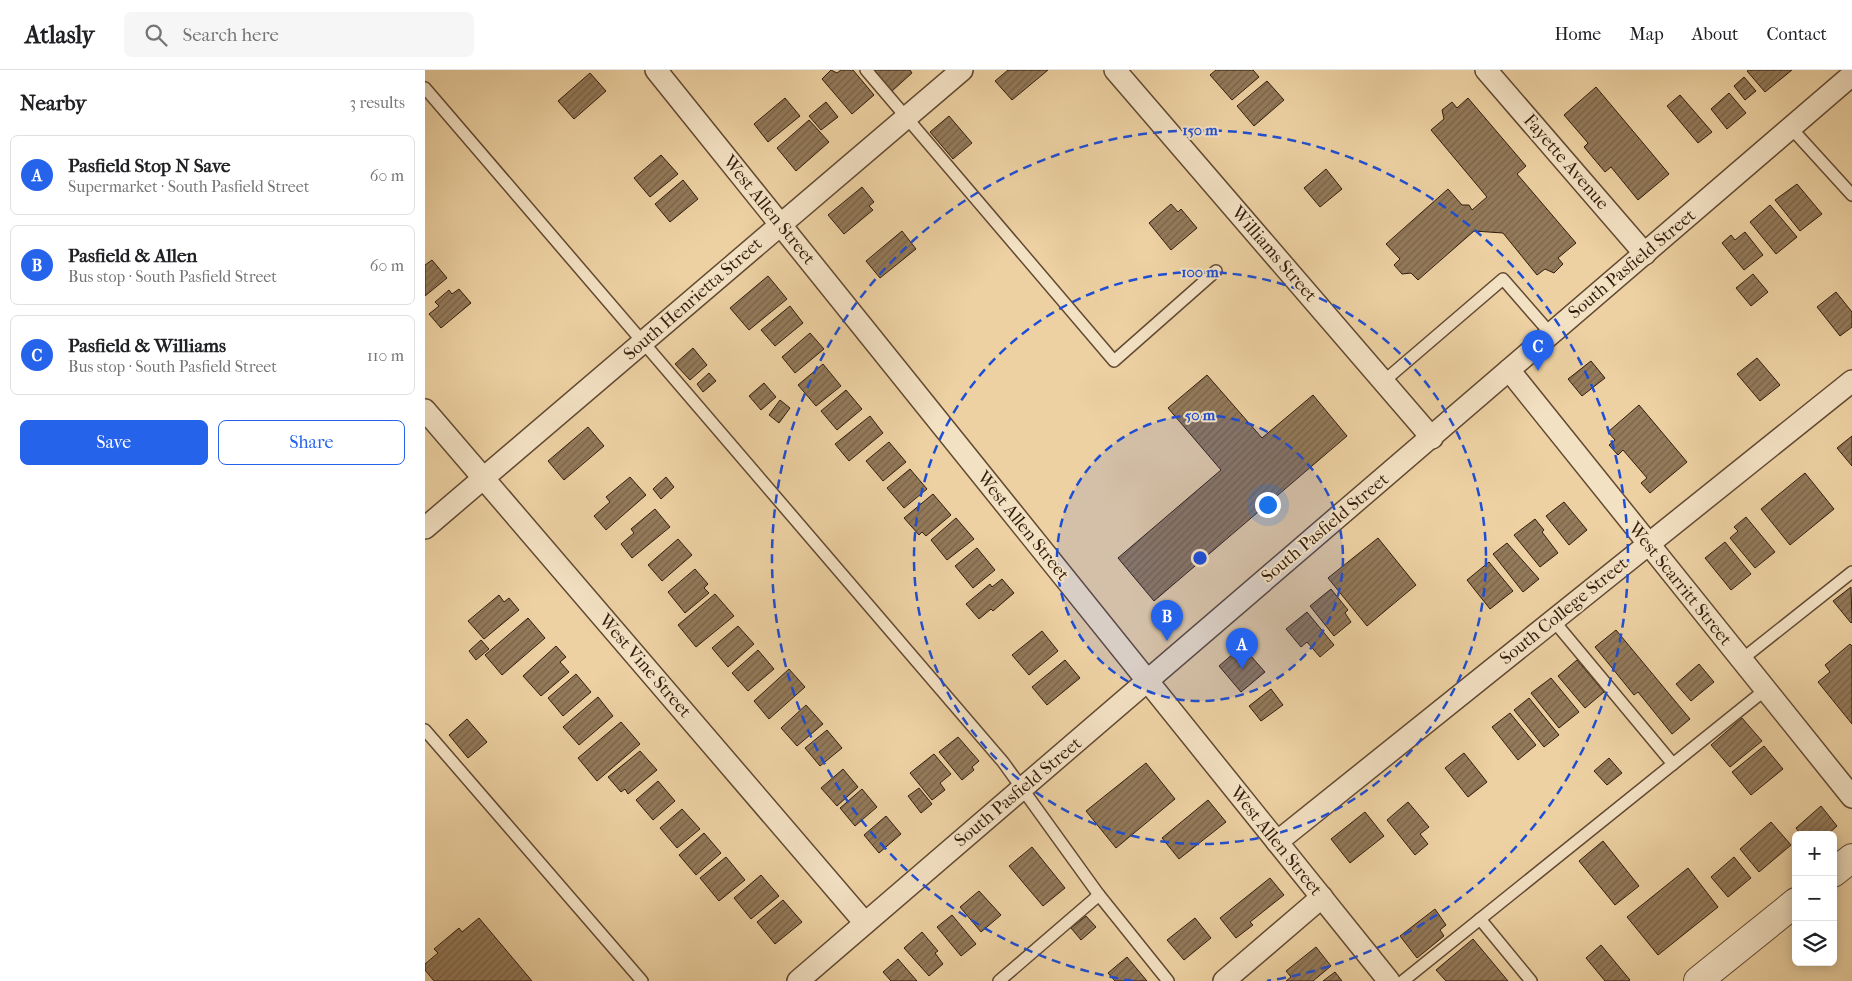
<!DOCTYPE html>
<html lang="en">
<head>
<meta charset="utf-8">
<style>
  body { margin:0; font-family:"IM FELL French Canon",serif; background:#f6f6f6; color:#202124 }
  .controls { position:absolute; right:15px; bottom:15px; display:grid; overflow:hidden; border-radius:8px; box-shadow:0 2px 12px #0003 }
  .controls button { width:45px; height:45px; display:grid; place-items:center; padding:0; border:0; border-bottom:1px solid #e0e0e0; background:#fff; color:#202124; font:25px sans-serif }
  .you { position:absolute; left:842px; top:434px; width:18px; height:18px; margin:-12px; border:4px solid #fff; border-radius:50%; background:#1a73e8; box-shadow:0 0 0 8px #1a73e833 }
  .badge { display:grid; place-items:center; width:32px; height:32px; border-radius:50%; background:#2563eb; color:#fff; font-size:16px; font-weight:700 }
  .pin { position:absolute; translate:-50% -41px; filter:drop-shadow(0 1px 2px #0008) }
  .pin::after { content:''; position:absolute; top:26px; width:18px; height:15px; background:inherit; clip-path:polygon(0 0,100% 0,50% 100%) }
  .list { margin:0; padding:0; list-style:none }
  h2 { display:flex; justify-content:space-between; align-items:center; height:65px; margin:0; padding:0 20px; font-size:21px }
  h2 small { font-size:16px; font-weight:400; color:#757577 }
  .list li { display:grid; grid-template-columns:32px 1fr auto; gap:15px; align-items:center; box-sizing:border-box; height:80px; margin:0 10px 10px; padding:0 10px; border:1px solid #e0e0e0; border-radius:8px }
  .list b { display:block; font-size:19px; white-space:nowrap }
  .list p { margin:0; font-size:16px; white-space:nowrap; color:#757577 }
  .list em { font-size:16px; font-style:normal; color:#757577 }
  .actions { display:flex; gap:10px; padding:15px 20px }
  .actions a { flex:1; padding:11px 0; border:1px solid #2563eb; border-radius:8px; text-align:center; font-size:18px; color:#2563eb }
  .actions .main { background:#2563eb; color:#fff }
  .icon { flex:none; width:28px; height:28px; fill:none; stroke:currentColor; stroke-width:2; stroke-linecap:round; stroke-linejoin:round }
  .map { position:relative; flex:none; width:1427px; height:911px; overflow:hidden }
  header { display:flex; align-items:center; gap:30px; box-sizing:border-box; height:70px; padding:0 25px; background:#fff; border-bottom:1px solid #e0e0e0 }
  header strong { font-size:24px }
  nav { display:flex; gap:28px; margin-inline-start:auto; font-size:18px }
  .search { width:350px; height:45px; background:#f6f6f6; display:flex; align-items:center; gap:12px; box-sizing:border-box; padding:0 18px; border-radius:8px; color:#757577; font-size:19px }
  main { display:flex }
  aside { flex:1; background:#fff }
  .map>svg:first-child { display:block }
  .building { fill:url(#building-hatch); stroke:#321c0c }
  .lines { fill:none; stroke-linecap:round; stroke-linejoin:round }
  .service-casing { stroke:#614932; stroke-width:14 }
  .minor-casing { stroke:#614932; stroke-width:24 }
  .tertiary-casing { stroke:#614932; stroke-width:30 }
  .service { stroke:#f3e1c3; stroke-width:11 }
  .minor { stroke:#f3e1c3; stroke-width:21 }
  .tertiary { stroke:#f3e1c3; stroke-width:28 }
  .ring { fill:none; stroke:#1d4ed8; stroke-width:2.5; stroke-dasharray:9 6 }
  .labels { text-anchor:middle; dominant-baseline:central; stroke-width:4; stroke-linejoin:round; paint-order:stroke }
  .street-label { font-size:18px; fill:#321c0c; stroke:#f3e1c3 }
  .centre { fill:#1d4ed8; stroke:#f3e1c3; stroke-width:2.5 }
  .ring-label { font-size:15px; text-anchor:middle; font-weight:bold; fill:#1d4ed8; stroke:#f3e1c3; stroke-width:4; stroke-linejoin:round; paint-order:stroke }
</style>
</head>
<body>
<header>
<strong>Atlasly</strong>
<div class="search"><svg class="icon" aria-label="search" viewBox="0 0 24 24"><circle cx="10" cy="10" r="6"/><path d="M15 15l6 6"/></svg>Search here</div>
<nav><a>Home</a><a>Map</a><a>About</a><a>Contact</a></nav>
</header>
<main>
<aside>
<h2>Nearby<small>3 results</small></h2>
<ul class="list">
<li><span class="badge">A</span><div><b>Pasfield Stop N Save</b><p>Supermarket · South Pasfield Street</p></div><em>60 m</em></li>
<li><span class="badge">B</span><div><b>Pasfield &amp; Allen</b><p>Bus stop · South Pasfield Street</p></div><em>60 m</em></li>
<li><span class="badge">C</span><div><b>Pasfield &amp; Williams</b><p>Bus stop · South Pasfield Street</p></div><em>110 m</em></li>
</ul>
<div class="actions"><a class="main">Save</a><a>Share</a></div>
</aside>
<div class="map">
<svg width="1427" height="911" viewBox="0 0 1427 911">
  <defs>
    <pattern id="building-hatch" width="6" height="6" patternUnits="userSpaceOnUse" patternTransform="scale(1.25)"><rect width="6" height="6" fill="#937a5a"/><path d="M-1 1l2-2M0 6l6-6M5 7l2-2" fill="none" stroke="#796349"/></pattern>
  </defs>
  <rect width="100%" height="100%" fill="#edd1a2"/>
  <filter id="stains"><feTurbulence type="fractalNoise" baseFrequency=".004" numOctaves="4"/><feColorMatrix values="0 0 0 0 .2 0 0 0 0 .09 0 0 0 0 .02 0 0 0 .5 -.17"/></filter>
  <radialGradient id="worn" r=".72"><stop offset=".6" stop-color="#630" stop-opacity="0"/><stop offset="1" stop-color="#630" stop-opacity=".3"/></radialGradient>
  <!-- building -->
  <g class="building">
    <path d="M406 0 412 3 416 0H428L449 25 427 44 397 9Z"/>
    <path d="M449 0H485L487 3 467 21Z"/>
    <path d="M583 0H623L587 30 570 11Z"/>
    <path d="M791 0H828L834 7 807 30 785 5Z"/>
    <path d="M1324 0H1367L1340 22 1322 1Z"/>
    <path d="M165 3 181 21 149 49 133 31Z"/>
    <path d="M1319 7 1331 21 1320 30 1309 16Z"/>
    <path d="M842 11 859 30 829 56 812 36Z"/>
    <path d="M1171 17 1244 104 1213 130 1186 97 1180 102 1159 77 1163 73 1139 45Z"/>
    <path d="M1304 23 1321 43 1302 59 1286 39Z"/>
    <path d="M1255 25 1287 62 1273 73 1242 36Z"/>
    <path d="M360 28 375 46 343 72 329 54Z"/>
    <path d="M1043 28 1101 96 1092 104 1151 173 1133 188 1138 194 1129 203 1120 199 1112 205 1078 163 1049 161 993 210 986 203 977 204 969 195 975 189 961 174 1023 119 1037 135H1044L1047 140 1062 127 1006 60 1019 49 1017 40 1027 32 1032 38Z"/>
    <path d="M401 32 413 47 396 60 384 46Z"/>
    <path d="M524 46 547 73 528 89 505 62Z"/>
    <path d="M384 50 404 72 371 101 352 78Z"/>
    <path d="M236 85 253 104 225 127 209 108Z"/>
    <path d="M901 99 917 119 895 137 879 118Z"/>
    <path d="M258 110 273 129 245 152 230 134Z"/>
    <path d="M1372 114 1397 144 1375 161 1350 130Z"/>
    <path d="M437 117 449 132 444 136 448 140 419 164 403 145Z"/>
    <path d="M746 134 753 142 756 139 772 158 746 180 724 153Z"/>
    <path d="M1345 135 1372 167 1351 184 1325 152Z"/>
    <path d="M477 161 491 179 455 208 441 191Z"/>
    <path d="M1320 162 1338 185 1319 200 1297 173 1306 165 1310 170Z"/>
    <path d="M7 190 22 208 0 226V195Z"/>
    <path d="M1328 204 1343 222 1326 236 1311 218Z"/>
    <path d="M343 206 362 229 324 260 305 238Z"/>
    <path d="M34 219 46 233 16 258 4 244 14 236 10 232 24 220 27 224Z"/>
    <path d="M1411 222 1427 242V257L1415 266 1392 237Z"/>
    <path d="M365 236 378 253 350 276 336 260Z"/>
    <path d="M385 263 399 279 370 303 357 287Z"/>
    <path d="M268 278 282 295 265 310 250 294Z"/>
    <path d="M1332 288 1355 315 1335 331 1312 304Z"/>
    <path d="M1166 291 1180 308 1157 326 1143 309Z"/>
    <path d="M398 294 416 316 391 336 373 315Z"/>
    <path d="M284 303 291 311 278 322 272 314Z"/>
    <path d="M782 305 837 368 888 325 922 366 729 531 693 488 796 400 743 338Z"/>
    <path d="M339 313 351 327 336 340 324 326Z"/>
    <path d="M421 320 437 339 412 360 396 341Z"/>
    <path d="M355 330 365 338 354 353 344 345Z"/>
    <path d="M1214 335 1262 392 1225 423 1216 413 1222 408 1198 380 1193 385 1184 375 1190 370 1183 362Z"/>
    <path d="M445 346 458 363 424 391 410 374Z"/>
    <path d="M163 357 179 376 139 410 123 391Z"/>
    <path d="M1427 366V396L1412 378Z"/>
    <path d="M464 372 481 392 458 411 441 391Z"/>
    <path d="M485 399 502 419 479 438 462 418Z"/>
    <path d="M1380 403 1409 439 1365 475 1336 439Z"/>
    <path d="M205 407 221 425 181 460 169 446 185 432 181 427Z"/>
    <path d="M241 407 249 417 236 429 228 419Z"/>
    <path d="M508 424 526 445 501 466 497 462 494 465 479 448Z"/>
    <path d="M1139 432 1162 460 1144 475 1121 446Z"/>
    <path d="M230 439 245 457 207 488 196 474 209 463 206 459Z"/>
    <path d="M1321 447 1350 482 1330 498 1305 468 1313 461 1309 457Z"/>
    <path d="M531 448 549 469 522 490 506 470Z"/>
    <path d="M1110 449 1119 460 1117 462 1133 483 1115 497 1089 465Z"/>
    <path d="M953 468 991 515 942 556 903 508Z"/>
    <path d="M253 469 267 485 237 511 223 495Z"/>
    <path d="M1300 472 1326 504 1306 520 1280 488Z"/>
    <path d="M1082 473 1114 509 1098 522 1068 484Z"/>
    <path d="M552 478 570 500 548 518 530 496Z"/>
    <path d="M1064 492 1088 521 1065 539 1042 510Z"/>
    <path d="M270 499 283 514 279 518 284 523 260 543 243 522Z"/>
    <path d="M577 509 589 523 568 541 566 539 554 549 541 534 565 514 567 517Z"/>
    <path d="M1426 517 1427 552 1426 553 1408 531Z"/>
    <path d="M906 519 923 540 920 543 926 552 909 566 885 536Z"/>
    <path d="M290 524 309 546 271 577 253 555Z"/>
    <path d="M74 525 79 532 84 528 94 540 59 569 43 551Z"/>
    <path d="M882 542 909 575 895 587 882 572 876 577 861 559Z"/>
    <path d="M103 548 120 568 77 605 60 585Z"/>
    <path d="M313 556 329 574 303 597 287 578Z"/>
    <path d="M1191 560 1265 649 1247 664 1213 622 1209 625 1170 577Z"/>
    <path d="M617 561 633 581 604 605 587 585Z"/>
    <path d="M56 570 64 579 51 590 44 581Z"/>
    <path d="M1425 574 1427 576V654L1393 612 1405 602 1400 595Z"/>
    <path d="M131 576 141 587 135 592 144 602 116 626 98 606Z"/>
    <path d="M817 576 840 602 816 622 794 596Z"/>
    <path d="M333 580 349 599 323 621 307 603Z"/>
    <path d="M640 590 655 608 622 635 607 617Z"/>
    <path d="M1152 590 1179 622 1160 638 1133 606Z"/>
    <path d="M1274 594 1289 612 1266 631 1251 614Z"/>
    <path d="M364 599 380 617 344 649 329 631Z"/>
    <path d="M151 604 166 622 138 646 123 628Z"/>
    <path d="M1126 608 1154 642 1134 658 1106 623Z"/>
    <path d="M846 619 858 635 836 651 824 636Z"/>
    <path d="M173 627 188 646 154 675 138 657Z"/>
    <path d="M1104 628 1134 665 1119 677 1089 640Z"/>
    <path d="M381 635 398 654 372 676 356 658Z"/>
    <path d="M1085 643 1111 675 1093 690 1067 657Z"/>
    <path d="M1317 648 1337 671 1305 697 1286 675Z"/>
    <path d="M42 649 62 672 43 688 24 665Z"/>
    <path d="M196 652 215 674 172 711 153 688Z"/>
    <path d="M402 660 417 678 395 696 380 678Z"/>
    <path d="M533 667 554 691 547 697 549 700 537 710 514 682Z"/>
    <path d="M1339 676 1358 699 1326 725 1307 702Z"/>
    <path d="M215 681 232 700 203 724 200 719 196 722 183 707Z"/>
    <path d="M1039 683 1062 712 1043 727 1020 698Z"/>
    <path d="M509 684 526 704 515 713 520 720 507 730 485 703Z"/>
    <path d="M1184 688 1197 703 1182 715 1169 701Z"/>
    <path d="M721 693 750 729 691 778 661 741Z"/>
    <path d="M418 699 433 717 412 736 396 718Z"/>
    <path d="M233 711 250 731 228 750 211 730Z"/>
    <path d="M494 718 507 734 496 743 483 726Z"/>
    <path d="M437 719 452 737 430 756 415 738Z"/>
    <path d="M783 730 801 752 754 789 737 768Z"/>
    <path d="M983 732 1004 757 995 764 1003 774 990 785 962 750Z"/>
    <path d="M1396 736 1412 756 1402 765H1376L1371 758Z"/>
    <path d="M257 739 275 759 252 778 235 758Z"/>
    <path d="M940 742 959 766 925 793 906 769Z"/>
    <path d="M461 746 476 764 454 783 439 765Z"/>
    <path d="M1346 752 1366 775 1334 802 1315 779Z"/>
    <path d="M279 763 296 783 271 805 254 785Z"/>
    <path d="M1178 771 1214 816 1190 835 1154 791Z"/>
    <path d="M607 777 640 818 618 836 584 796Z"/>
    <path d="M301 787 320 810 294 831 275 808Z"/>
    <path d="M1309 787 1326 808 1303 827 1286 807Z"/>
    <path d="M1263 798 1293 837 1233 885 1202 847Z"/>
    <path d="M336 805 354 826 326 849 309 828Z"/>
    <path d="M845 808 859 825 825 852 828 855 811 868 795 848Z"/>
    <path d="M554 821 576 845 556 862 535 837Z"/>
    <path d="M358 830 377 852 350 874 332 852Z"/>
    <path d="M1010 839 1021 855 1015 860 1019 866 992 888 975 866Z"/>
    <path d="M527 845 551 874 536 886 512 857Z"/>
    <path d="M661 846 671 857 656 870 646 858Z"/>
    <path d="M54 848 107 911H9L0 900V894L13 883 9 879 34 858 37 862Z"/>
    <path d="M770 848 786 868 759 890 742 870Z"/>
    <path d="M497 862 513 881 510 883 518 894 504 906 479 878Z"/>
    <path d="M1048 869 1083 911H1021L1011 900Z"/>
    <path d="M1176 875 1205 910 1203 911H1180L1161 888Z"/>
    <path d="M891 877 906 896 888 911H861L866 907 861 901Z"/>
    <path d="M702 887 722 911H690L683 903Z"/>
    <path d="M473 889 492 911H466L458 902Z"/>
    <path d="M910 902 917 911H898Z"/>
  </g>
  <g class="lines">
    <!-- service casing -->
    <g class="service-casing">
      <g id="service">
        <path d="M441 0 689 291 791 201"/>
        <path d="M0 18 578 692 674 825 743 911"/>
        <path d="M1366 58 1427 125"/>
        <path d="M959 311 1078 209 1126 264"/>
        <path d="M1128 550 1248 694"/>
        <path d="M1316 590 1427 502"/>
        <path d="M0 660 217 911"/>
        <path d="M1055 849 1106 911"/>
        <path d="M574 911 674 825"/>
        <path d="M978 911 1340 620"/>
      </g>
    </g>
    <!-- minor casing -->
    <g class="minor-casing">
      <g id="minor">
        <path d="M231 0 964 911"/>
        <path d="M690 0 1007 368"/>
        <path d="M1061 0 1220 184"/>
        <path d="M1084 300 1427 727"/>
        <path d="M0 340 440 853"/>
        <path d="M0 458 537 0"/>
        <path d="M852 772 1427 311"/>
        <path d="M373 911 1427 5"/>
        <path d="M799 911 897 827"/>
      </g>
    </g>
    <!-- tertiary casing -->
    <g class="tertiary-casing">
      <g id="tertiary">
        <path d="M1408 803 1427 788"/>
        <path d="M1273 911 1371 832"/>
      </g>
    </g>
    <!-- service -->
    <use href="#service" class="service"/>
    <!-- minor -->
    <use href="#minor" class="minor"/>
    <!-- tertiary -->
    <use href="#tertiary" class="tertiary"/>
  </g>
  <!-- distance rings -->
  <circle cx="775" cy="488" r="143" fill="#1d4ed8" fill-opacity=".12"/>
  <g class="ring">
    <circle cx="775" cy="488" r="143"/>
    <circle cx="775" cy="488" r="286"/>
    <path d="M708 911A428 428 0 1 1 842 911"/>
  </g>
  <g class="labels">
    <!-- street labels -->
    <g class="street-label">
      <text transform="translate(1141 92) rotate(49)">Fayette Avenue</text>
      <text transform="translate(344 140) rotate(51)">West Allen Street</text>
      <text transform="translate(849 184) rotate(49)">Williams Street</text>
      <text transform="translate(1207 194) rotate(-40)">South Pasfield Street</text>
      <text transform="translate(268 229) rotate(-41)">South Henrietta Street</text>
      <text transform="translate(598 456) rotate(51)">West Allen Street</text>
      <text transform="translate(900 458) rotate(-40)">South Pasfield Street</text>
      <text transform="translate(1255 514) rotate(51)">West Scarritt Street</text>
      <text transform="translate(1139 541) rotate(-39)">South College Street</text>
      <text transform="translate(220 596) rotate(49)">West Vine Street</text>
      <text transform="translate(593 722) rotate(-40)">South Pasfield Street</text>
      <text transform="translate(851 771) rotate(51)">West Allen Street</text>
    </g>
  </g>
  <circle cx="775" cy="488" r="8" class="centre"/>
  <g class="ring-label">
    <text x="775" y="65">150 m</text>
    <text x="775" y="207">100 m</text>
    <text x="775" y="350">50 m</text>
  </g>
  <rect width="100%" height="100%" filter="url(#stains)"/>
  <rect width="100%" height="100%" fill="url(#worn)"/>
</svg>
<div class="controls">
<button>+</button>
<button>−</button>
<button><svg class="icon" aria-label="layers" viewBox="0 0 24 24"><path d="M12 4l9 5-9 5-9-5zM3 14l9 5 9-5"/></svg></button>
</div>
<div class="you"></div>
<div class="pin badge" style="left:817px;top:599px">A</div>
<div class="pin badge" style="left:742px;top:571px">B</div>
<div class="pin badge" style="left:1113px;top:301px">C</div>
</div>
</main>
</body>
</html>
